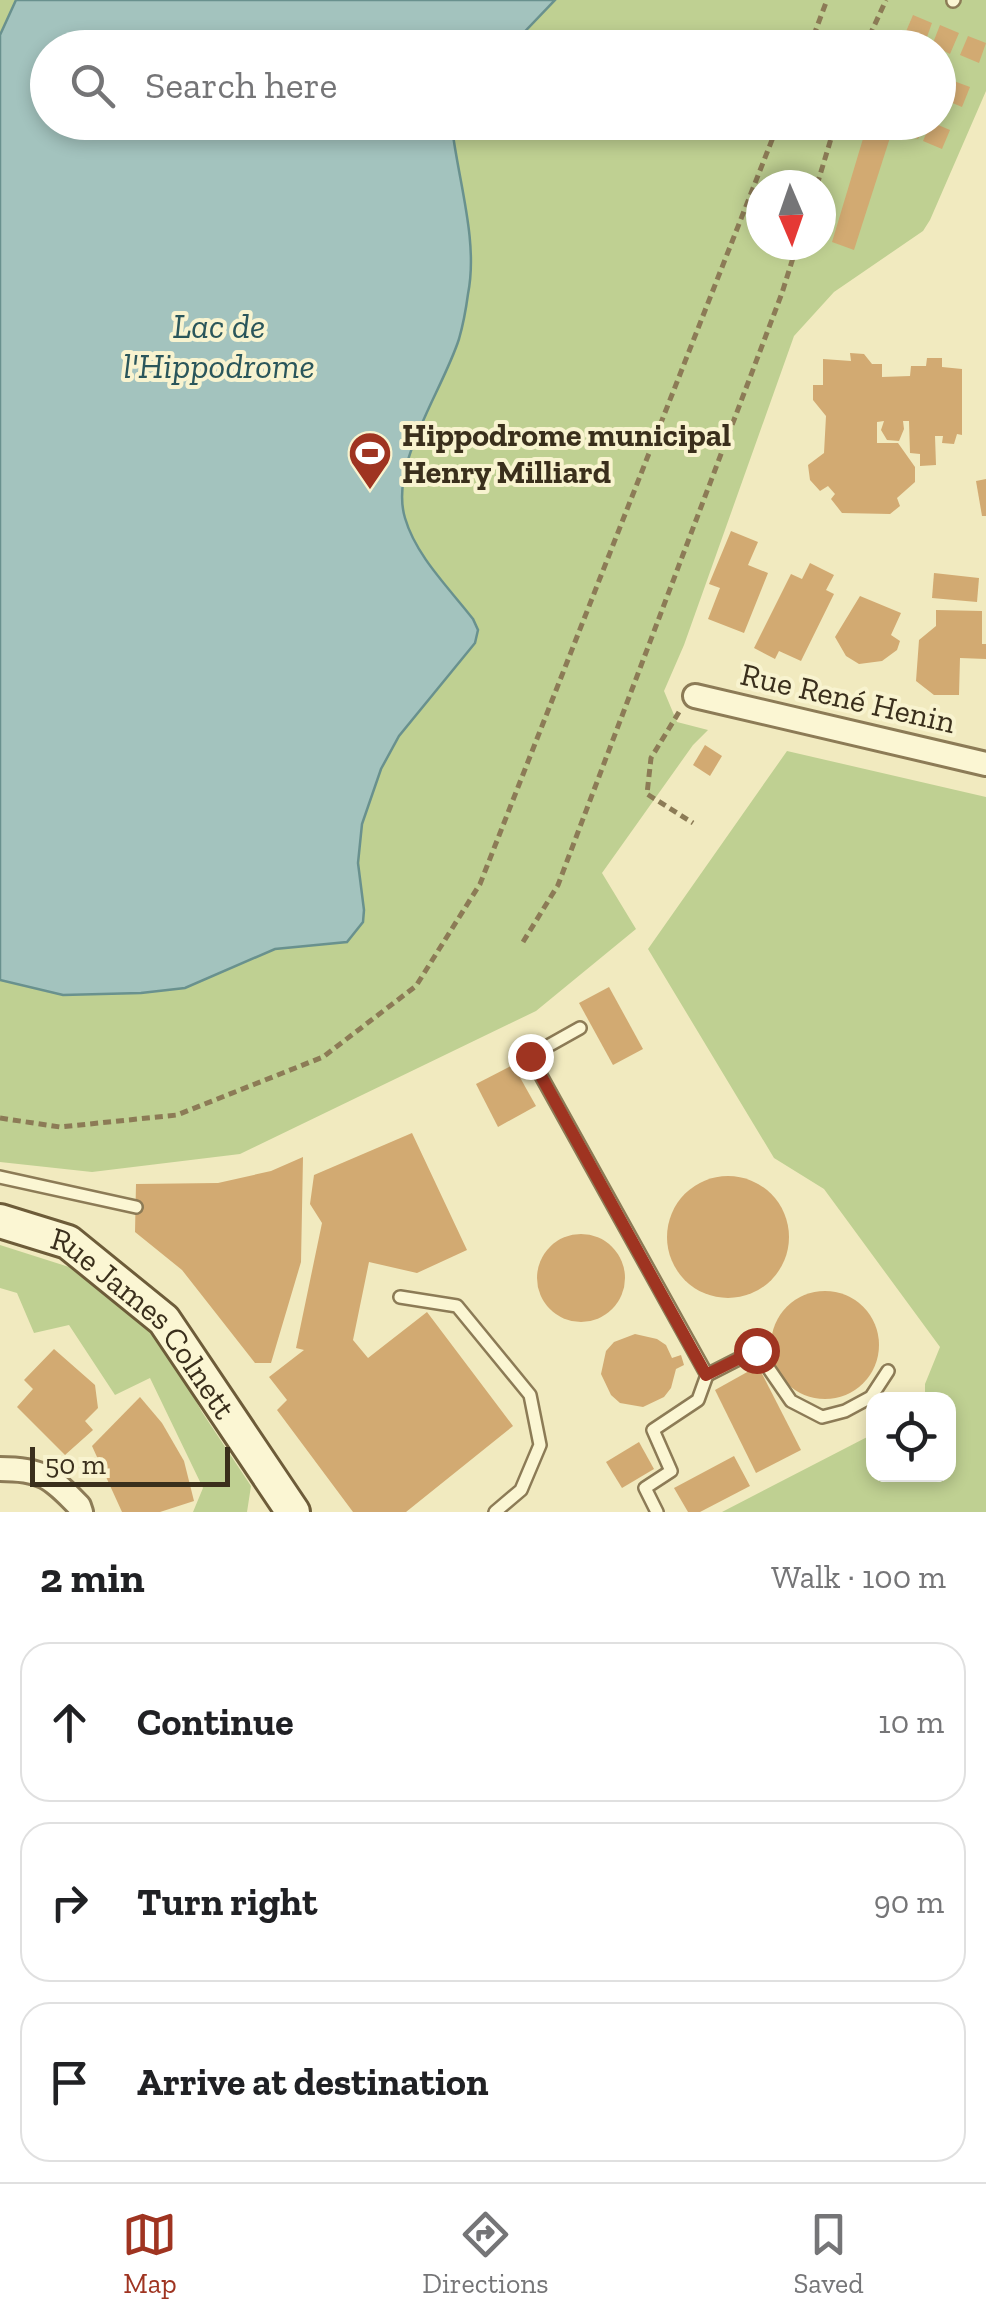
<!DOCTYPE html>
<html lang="en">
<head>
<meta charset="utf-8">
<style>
  body { margin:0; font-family:"Zilla Slab",serif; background:#f6f6f6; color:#202124 }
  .controls { position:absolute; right:30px; bottom:30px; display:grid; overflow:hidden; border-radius:20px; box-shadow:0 5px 15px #0003 }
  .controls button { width:90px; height:90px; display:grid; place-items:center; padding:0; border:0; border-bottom:2px solid #e0e0e0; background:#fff; color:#202124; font:50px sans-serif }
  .compass { position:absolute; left:746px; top:170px; width:90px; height:90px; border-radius:50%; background:#fff; box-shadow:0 5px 15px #0003; rotate:178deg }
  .scale { position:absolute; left:30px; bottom:25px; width:200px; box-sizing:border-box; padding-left:10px; border:5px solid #3a2f1c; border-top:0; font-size:28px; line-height:35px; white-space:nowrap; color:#3a2f1c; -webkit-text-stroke:8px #f8f3cf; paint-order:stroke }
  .stop { position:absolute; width:30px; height:30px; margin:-22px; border:8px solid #9f3421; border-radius:50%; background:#fff }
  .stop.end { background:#9f3421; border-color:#fff; box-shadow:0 2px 10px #0008 }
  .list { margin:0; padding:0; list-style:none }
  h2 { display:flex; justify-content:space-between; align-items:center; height:130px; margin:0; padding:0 40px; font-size:42px }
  h2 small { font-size:32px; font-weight:400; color:#757577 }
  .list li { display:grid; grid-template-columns:65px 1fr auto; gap:30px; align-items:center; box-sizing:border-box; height:160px; margin:0 20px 20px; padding:0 20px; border:2px solid #e0e0e0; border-radius:30px }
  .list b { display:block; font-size:38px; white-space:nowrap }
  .list em { font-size:32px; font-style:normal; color:#757577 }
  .icon { flex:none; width:55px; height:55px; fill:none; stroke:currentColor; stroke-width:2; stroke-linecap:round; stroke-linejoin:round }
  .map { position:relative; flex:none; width:986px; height:1512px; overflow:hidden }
  .search { position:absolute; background:#fff; box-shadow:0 5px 15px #0003; left:30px; right:30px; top:30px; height:110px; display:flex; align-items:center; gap:25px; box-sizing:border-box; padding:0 35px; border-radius:55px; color:#757577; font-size:38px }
  .sheet { height:670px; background:#fff }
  nav { display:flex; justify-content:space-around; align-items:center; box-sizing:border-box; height:140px; border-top:2px solid #e0e0e0; background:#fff; font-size:28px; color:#757577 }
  nav a { display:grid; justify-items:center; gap:5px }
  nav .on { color:#9f3421 }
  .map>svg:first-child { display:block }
  .green { fill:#bfd092; fill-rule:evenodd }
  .water { fill:#a3c3be; stroke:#69918e; stroke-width:2.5 }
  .building { fill:#d2aa72 }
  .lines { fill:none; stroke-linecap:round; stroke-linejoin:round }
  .lane-casing { stroke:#8c7b56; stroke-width:16 }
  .street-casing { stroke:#8c7b56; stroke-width:28 }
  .secondary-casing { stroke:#6d5c39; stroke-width:38 }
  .path { stroke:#8c7b56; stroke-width:5; stroke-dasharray:8 5; stroke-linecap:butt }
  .lane { stroke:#fbf6d3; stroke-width:11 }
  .street { stroke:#fbf6d3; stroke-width:22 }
  .secondary { stroke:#fbf6d3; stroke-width:32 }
  .route { stroke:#9f3421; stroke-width:12 }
  .labels { text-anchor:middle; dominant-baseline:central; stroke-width:8; stroke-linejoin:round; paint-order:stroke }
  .poi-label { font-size:32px; font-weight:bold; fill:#3a2f1c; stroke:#f8f3cf; text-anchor:start }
  .street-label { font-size:32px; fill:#3a2f1c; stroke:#f8f3cf }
  .water-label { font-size:35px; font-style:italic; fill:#2a565b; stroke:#f8f3cf }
</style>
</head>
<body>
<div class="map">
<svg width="986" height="1512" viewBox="0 0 986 1512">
  <rect width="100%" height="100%" fill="#f1eabf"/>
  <!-- green -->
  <g class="green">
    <path d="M0 0H986V91L930 220 923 231 834 292 794 336 684 645 664 691 677 722 708 730 693 745 602 873 636 929 536 1011 240 1154 92 1172 0 1162ZM48 48H938V122H48ZM761 185H821V245H761Z"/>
    <path d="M787 751 986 797V1512H722L873 1434 874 1474H948V1400L925 1399V1384L940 1347 824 1189 774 1158 648 949Z"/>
    <path d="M0 1245 69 1267 161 1339 202 1412 251 1486 247 1512H193L203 1488 150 1378 115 1395 69 1325 34 1333 17 1293 0 1288Z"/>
  </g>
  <!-- water -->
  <path class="water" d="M16 0H555L510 47 48 48V122L455 123 453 135C460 186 478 244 468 294 466 309 463 325 459 339 442 392 389 465 405 518 416 556 449 588 473 619L478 630 475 643 399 736 381 769 362 824 358 863 364 910 363 922 347 942 275 949 185 988 141 993 63 995 0 980V35Z"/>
  <!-- building -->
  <g class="building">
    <path d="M913 15 932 23 923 48H899Z"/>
    <path d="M940 25 959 33 950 54 938 48H931Z"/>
    <path d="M968 36 986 43 979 63 960 55Z"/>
    <path d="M951 80 970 87 962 107 943 99Z"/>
    <path d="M868 122H895L854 250 832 242Z"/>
    <path d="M899 122H926L918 139 896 130Z"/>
    <path d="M931 122 950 130 942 149 923 141Z"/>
    <path d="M850 353 864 354 872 364H882V377L910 376 911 366H926L927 358H942V367L962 369V435L957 434 954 444 942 443 943 436H935L936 465 920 466V454L910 453 909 421H903L904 429 899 441 887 440 881 430 884 421 877 422V443H898L915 467V482L897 498 900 506 890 514 842 513 831 499 835 494 828 486 820 491 810 480 808 465 824 453 826 416 813 400V385H823V359L851 361Z"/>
    <path d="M986 479V516H982L976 481Z"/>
    <path d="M731 531 758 542 748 565 768 573 744 633 708 619 720 588 709 584Z"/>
    <path d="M810 563 834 575 826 590 834 594 801 661 779 651 775 659 754 648 791 574 802 579Z"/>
    <path d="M934 573 979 578 977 602 932 598Z"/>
    <path d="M860 596 901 613 891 635 900 641 897 650 882 661 859 664 846 656 835 637Z"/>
    <path d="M936 610 982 611V644H986V659L960 658 959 695H934L916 681 919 640 936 626Z"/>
    <path d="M705 745 722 756 710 776 693 765Z"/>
    <path d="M609 987 643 1049 613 1065 579 1003Z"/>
    <path d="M513 1065 536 1106 498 1127 476 1084Z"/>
    <path d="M412 1133 467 1250 417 1273 369 1262 353 1340 368 1358 427 1312 513 1426 406 1512H353L277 1410 287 1400 269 1377 304 1350 296 1348 322 1223 310 1204 314 1175Z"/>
    <path d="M303 1157 301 1262 271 1363H255L182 1270 135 1232 136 1184 218 1183 271 1171Z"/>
    <circle cx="728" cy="1237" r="61"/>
    <circle cx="581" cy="1278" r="44"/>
    <circle cx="825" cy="1345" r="54"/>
    <path d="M635 1334 657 1339 666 1345 672 1358 681 1355 684 1365 676 1369 671 1388 664 1397 643 1407 620 1403 611 1395 601 1374 606 1351 614 1342Z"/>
    <path d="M54 1349 95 1385 98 1408 85 1421 93 1430 65 1455 17 1407 33 1389 24 1380Z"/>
    <path d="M758 1366 801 1450 756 1473 715 1390Z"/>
    <path d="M140 1397 162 1423 184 1461 194 1501 160 1512H122L92 1446Z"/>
    <path d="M639 1442 654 1469 622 1488 606 1462Z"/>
    <path d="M734 1456 750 1486 700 1512H688L674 1488Z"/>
  </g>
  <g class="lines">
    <!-- lane casing -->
    <g class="lane-casing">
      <g id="lane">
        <path d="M953 1 954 0"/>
        <path d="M580 1028 530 1056 707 1375 698 1400 653 1430 671 1471 645 1488 657 1512"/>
        <path d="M0 1177 136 1207"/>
        <path d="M400 1297 457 1306 530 1395 540 1445 521 1490 495 1512"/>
        <path d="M707 1375 756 1350 791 1401 822 1417 845 1411 871 1397 888 1371"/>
      </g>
    </g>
    <!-- street casing -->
    <g class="street-casing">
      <g id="street">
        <path d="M695 696 986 764"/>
        <path d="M0 1469C42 1469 51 1477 79 1506L81 1512"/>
      </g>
    </g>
    <!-- secondary casing -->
    <g class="secondary-casing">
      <g id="secondary">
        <path id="s1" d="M0 1221 68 1242 164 1320 293 1512"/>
      </g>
    </g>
    <!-- path -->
    <g class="path">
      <path d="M809 48 827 0"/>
      <path d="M864 48 886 0"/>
      <path d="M817 185 836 122"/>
      <path d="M679 712 651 758 647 794 693 823"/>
      <path d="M523 942 558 885 782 293 797 245"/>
      <path d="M0 1118 60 1127 177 1115 323 1057 416 986 480 884 779 122"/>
    </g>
    <!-- lane -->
    <use href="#lane" class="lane"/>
    <!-- street -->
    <use href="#street" class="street"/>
    <!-- secondary -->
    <use href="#secondary" class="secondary"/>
  </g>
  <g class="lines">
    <!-- route -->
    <path class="route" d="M530 1056 706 1375 756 1350"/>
  </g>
  <!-- icons -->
  <defs>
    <g id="stadium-pin" transform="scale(2.25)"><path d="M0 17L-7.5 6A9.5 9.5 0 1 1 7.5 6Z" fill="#9f3421" stroke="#f8f3cf"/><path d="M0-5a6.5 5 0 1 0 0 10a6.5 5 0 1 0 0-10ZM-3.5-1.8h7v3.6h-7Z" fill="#fff"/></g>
  </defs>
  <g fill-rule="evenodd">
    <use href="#stadium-pin" x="370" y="453"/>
  </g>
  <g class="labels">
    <!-- poi labels -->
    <g class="poi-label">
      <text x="402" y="435">Hippodrome municipal<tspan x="402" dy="37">Henry Milliard</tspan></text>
    </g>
    <!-- street labels -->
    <g class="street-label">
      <text transform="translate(848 698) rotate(13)">Rue René Henin</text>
      <text stroke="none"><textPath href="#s1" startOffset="182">Rue James Colnett</textPath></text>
    </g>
    <!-- water labels -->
    <g class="water-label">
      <text x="219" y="326">Lac de<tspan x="219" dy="40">l'Hippodrome</tspan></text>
    </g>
  </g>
</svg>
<div class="controls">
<button><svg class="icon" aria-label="locate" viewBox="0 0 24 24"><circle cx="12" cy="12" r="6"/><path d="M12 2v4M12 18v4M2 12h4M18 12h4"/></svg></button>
</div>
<svg class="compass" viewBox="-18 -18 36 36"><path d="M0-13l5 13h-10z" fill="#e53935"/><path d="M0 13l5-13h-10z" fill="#757577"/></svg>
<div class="scale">50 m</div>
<div class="stop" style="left:756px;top:1350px"></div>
<div class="stop end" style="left:530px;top:1056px"></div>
<div class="search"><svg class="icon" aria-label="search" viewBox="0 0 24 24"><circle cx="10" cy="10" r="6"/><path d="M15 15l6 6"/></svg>Search here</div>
</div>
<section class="sheet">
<h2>2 min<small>Walk · 100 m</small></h2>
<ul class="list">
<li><svg class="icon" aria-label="ahead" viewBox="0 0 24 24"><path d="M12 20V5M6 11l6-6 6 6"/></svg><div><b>Continue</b></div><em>10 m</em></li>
<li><svg class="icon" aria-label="right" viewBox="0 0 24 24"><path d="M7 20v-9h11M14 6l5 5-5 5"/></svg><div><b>Turn right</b></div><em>90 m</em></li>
<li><svg class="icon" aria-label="arrive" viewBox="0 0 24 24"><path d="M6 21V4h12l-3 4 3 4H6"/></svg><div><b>Arrive at destination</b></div></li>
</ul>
</section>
<nav>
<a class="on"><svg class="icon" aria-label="map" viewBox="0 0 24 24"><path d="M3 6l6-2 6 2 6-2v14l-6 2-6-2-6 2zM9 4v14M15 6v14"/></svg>Map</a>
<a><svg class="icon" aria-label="directions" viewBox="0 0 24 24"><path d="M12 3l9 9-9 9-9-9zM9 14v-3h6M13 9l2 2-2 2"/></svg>Directions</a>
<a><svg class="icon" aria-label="saved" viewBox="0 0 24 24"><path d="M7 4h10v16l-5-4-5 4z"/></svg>Saved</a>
</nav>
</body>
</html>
